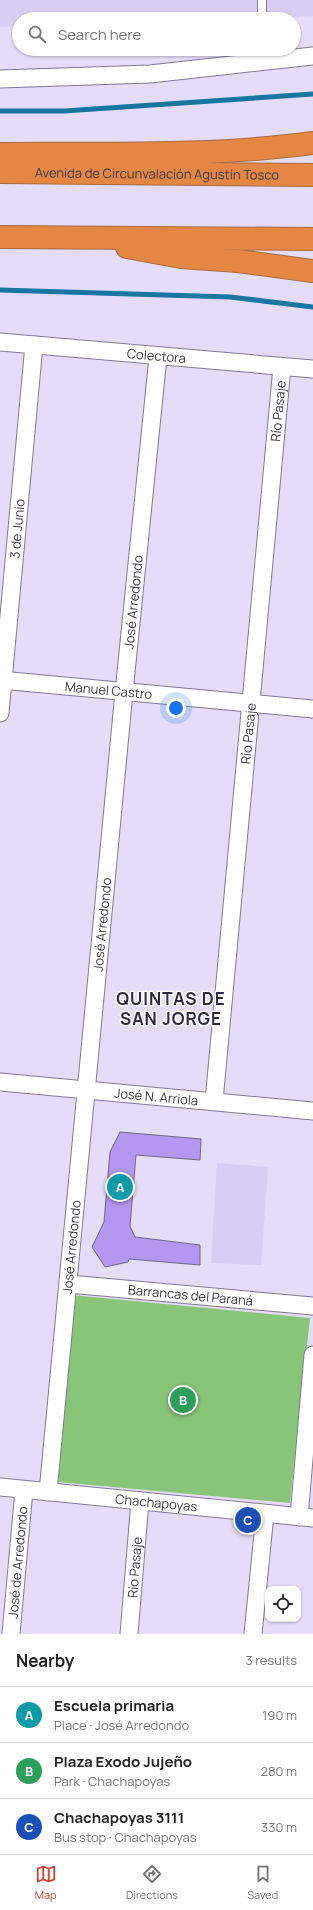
<!DOCTYPE html>
<html lang="en">
<head>
<meta charset="utf-8">
<style>
  body { margin:0; font-family:Manrope,sans-serif; background:#f6f6f6; color:#222 }
  .controls { position:absolute; right:12px; bottom:12px; display:grid; overflow:hidden; border-radius:8px; box-shadow:0 1px 3px #0004 }
  .controls button { width:36px; height:36px; display:grid; place-items:center; padding:0; border:0; border-bottom:1px solid #e0e0e0; background:#fff; color:#222; font:20px sans-serif }
  .you { position:absolute; left:176px; top:708px; width:14px; height:14px; margin:-10px; border:3px solid #fff; border-radius:50%; background:#1a73e8; box-shadow:0 0 0 6px #1a73e833 }
  .badge { display:grid; place-items:center; width:26px; height:26px; border-radius:50%; background:#ce4134; color:#fff; font-size:13px; font-weight:700 }
  .pin { position:absolute; translate:-50% -50%; border:2px solid #fff; box-shadow:0 1px 4px #0006 }
  .list { margin:0; padding:0; list-style:none }
  h2 { display:flex; justify-content:space-between; align-items:center; height:52px; margin:0; padding:0 16px; font-size:17px }
  h2 small { font-size:13px; font-weight:400; color:#767676 }
  .list li { display:grid; grid-template-columns:26px 1fr auto; gap:12px; align-items:center; box-sizing:border-box; height:56px; padding:0 16px; border-top:1px solid #e0e0e0 }
  .list b { display:block; font-size:15px; white-space:nowrap }
  .list p { margin:0; font-size:13px; white-space:nowrap; color:#767676 }
  .list em { font-size:13px; font-style:normal; color:#767676 }
  .icon { flex:none; width:22px; height:22px; fill:none; stroke:currentColor; stroke-width:2; stroke-linecap:round; stroke-linejoin:round }
  .map { position:relative; flex:none; width:313px; height:1634px; overflow:hidden }
  .search { position:absolute; background:#fff; box-shadow:0 1px 3px #0004; left:12px; right:12px; top:12px; height:44px; display:flex; align-items:center; gap:10px; box-sizing:border-box; padding:0 14px; border-radius:22px; color:#767676; font-size:15px }
  .sheet { height:220px; background:#fff }
  nav { display:flex; justify-content:space-around; align-items:center; box-sizing:border-box; height:56px; border-top:1px solid #e0e0e0; background:#fff; font-size:11px; color:#767676 }
  nav a { display:grid; justify-items:center; gap:2px }
  nav .on { color:#ce4134 }
  .map>svg:first-child { display:block }
  .built { fill:#d7cef2 }
  .green { fill:#88c579 }
  .lines { fill:none; stroke-linecap:round; stroke-linejoin:round }
  .stream { stroke:#1877a1; stroke-width:5 }
  .building { fill:#b397f1; stroke:#6e6781 }
  .service-casing { stroke:#827a95; stroke-width:10 }
  .minor-casing { stroke:#827a95; stroke-width:19 }
  .motorway-casing { stroke:#a96b44; stroke-width:24 }
  .service { stroke:#fff; stroke-width:8 }
  .minor { stroke:#fff; stroke-width:17 }
  .motorway { stroke:#e48644; stroke-width:22 }
  .labels { text-anchor:middle; dominant-baseline:central; stroke-width:3; stroke-linejoin:round; paint-order:stroke }
  .street-label { font-size:13px; fill:#3c3945; stroke:#fff }
  .district-label { font-size:17px; font-weight:bold; letter-spacing:1px; fill:#2f293f; stroke:#fff }
</style>
</head>
<body>
<div class="map">
<svg width="313" height="1634" viewBox="0 0 313 1634">
  <rect width="100%" height="100%" fill="#e4dcf9"/>
  <!-- built -->
  <g class="built">
    <path d="M0 0H313V16L220 19H19V26L0 27Z"/>
    <path d="M217 1163 268 1167 261 1265 211 1263Z"/>
  </g>
  <!-- green -->
  <path class="green" d="M72 1295 310 1318 290 1503 58 1482Z"/>
  <g class="lines">
    <!-- stream -->
    <g class="stream">
      <path d="M0 111H64L313 94"/>
      <path d="M0 290 230 297 313 307"/>
    </g>
  </g>
  <!-- building -->
  <path class="building" d="M120 1132 201 1139 200 1160 136 1155 130 1226 135 1237 200 1245V1265L129 1259 128 1262 105 1267 92 1247 104 1222 110 1152Z"/>
  <g class="lines">
    <!-- service casing -->
    <g class="service-casing">
      <g id="service">
        <path d="M262 19V0"/>
        <path d="M262 62V49"/>
      </g>
    </g>
    <!-- minor casing -->
    <g class="minor-casing">
      <g id="minor">
        <path d="M0 79 150 74 313 56"/>
        <path id="s1" d="M0 342 313 369"/>
        <path id="s2" d="M0 680 313 709"/>
        <path id="s3" d="M0 713 34 345"/>
        <path id="s4" d="M0 1082 313 1111"/>
        <path id="s5" d="M214 1101 282 367"/>
        <path id="s6" d="M69 1284 313 1306"/>
        <path id="s7" d="M0 1487 313 1518"/>
        <path id="s8" d="M48 1492 124 692 158 357"/>
        <path d="M299 1517 313 1355"/>
        <path id="s9" d="M11 1634 24 1490"/>
        <path id="s10" d="M129 1634 140 1501"/>
        <path d="M253 1634 265 1514"/>
      </g>
    </g>
    <!-- motorway casing -->
    <g class="motorway-casing">
      <g id="motorway">
        <path d="M0 154C104 153 209 157 313 143"/>
        <path id="s11" d="M0 172 313 175"/>
        <path d="M0 237 313 239"/>
        <path d="M127 247 181 257 238 261 313 271"/>
      </g>
    </g>
    <!-- service -->
    <use href="#service" class="service"/>
    <!-- minor -->
    <use href="#minor" class="minor"/>
    <!-- motorway -->
    <use href="#motorway" class="motorway"/>
  </g>
  <g class="labels">
    <!-- street labels -->
    <g class="street-label">
      <text stroke="none"><textPath href="#s11" startOffset="157">Avenida de Circunvalación Agustín Tosco</textPath></text>
      <text stroke="none"><textPath href="#s1" startOffset="157">Colectora</textPath></text>
      <text stroke="none"><textPath href="#s5" startOffset="693">Río Pasaje</textPath></text>
      <text stroke="none"><textPath href="#s3" startOffset="185">3 de Junio</textPath></text>
      <text stroke="none"><textPath href="#s8" startOffset="894">José Arredondo</textPath></text>
      <text stroke="none"><textPath href="#s2" startOffset="109">Manuel Castro</textPath></text>
      <text stroke="none"><textPath href="#s5" startOffset="369">Río Pasaje</textPath></text>
      <text stroke="none"><textPath href="#s8" startOffset="570">José Arredondo</textPath></text>
      <text stroke="none"><textPath href="#s4" startOffset="157">José N. Arriola</textPath></text>
      <text stroke="none"><textPath href="#s8" startOffset="246">José Arredondo</textPath></text>
      <text stroke="none"><textPath href="#s6" startOffset="122">Barrancas del Paraná</textPath></text>
      <text stroke="none"><textPath href="#s7" startOffset="157">Chachapoyas</textPath></text>
      <text stroke="none"><textPath href="#s9" startOffset="72">José de Arredondo</textPath></text>
      <text stroke="none"><textPath href="#s10" startOffset="67">Río Pasaje</textPath></text>
    </g>
    <!-- district labels -->
    <g class="district-label">
      <text x="171" y="998">QUINTAS DE<tspan x="171" dy="20">SAN JORGE</tspan></text>
    </g>
  </g>
</svg>
<div class="controls">
<button><svg class="icon" aria-label="locate" viewBox="0 0 24 24"><circle cx="12" cy="12" r="6"/><path d="M12 2v4M12 18v4M2 12h4M18 12h4"/></svg></button>
</div>
<div class="you"></div>
<div class="pin badge" style="left:120px;top:1187px;background:#0f9aa8">A</div>
<div class="pin badge" style="left:183px;top:1400px;background:#2e9e5b">B</div>
<div class="pin badge" style="left:248px;top:1520px;background:#1a4fb4">C</div>
<div class="search"><svg class="icon" aria-label="search" viewBox="0 0 24 24"><circle cx="10" cy="10" r="6"/><path d="M15 15l6 6"/></svg>Search here</div>
</div>
<section class="sheet">
<h2>Nearby<small>3 results</small></h2>
<ul class="list">
<li><span class="badge" style="background:#0f9aa8">A</span><div><b>Escuela primaria</b><p>Place · José Arredondo</p></div><em>190 m</em></li>
<li><span class="badge" style="background:#2e9e5b">B</span><div><b>Plaza Exodo Jujeño</b><p>Park · Chachapoyas</p></div><em>280 m</em></li>
<li><span class="badge" style="background:#1a4fb4">C</span><div><b>Chachapoyas 3111</b><p>Bus stop · Chachapoyas</p></div><em>330 m</em></li>
</ul>
</section>
<nav>
<a class="on"><svg class="icon" aria-label="map" viewBox="0 0 24 24"><path d="M3 6l6-2 6 2 6-2v14l-6 2-6-2-6 2zM9 4v14M15 6v14"/></svg>Map</a>
<a><svg class="icon" aria-label="directions" viewBox="0 0 24 24"><path d="M12 3l9 9-9 9-9-9zM9 14v-3h6M13 9l2 2-2 2"/></svg>Directions</a>
<a><svg class="icon" aria-label="saved" viewBox="0 0 24 24"><path d="M7 4h10v16l-5-4-5 4z"/></svg>Saved</a>
</nav>
</body>
</html>
